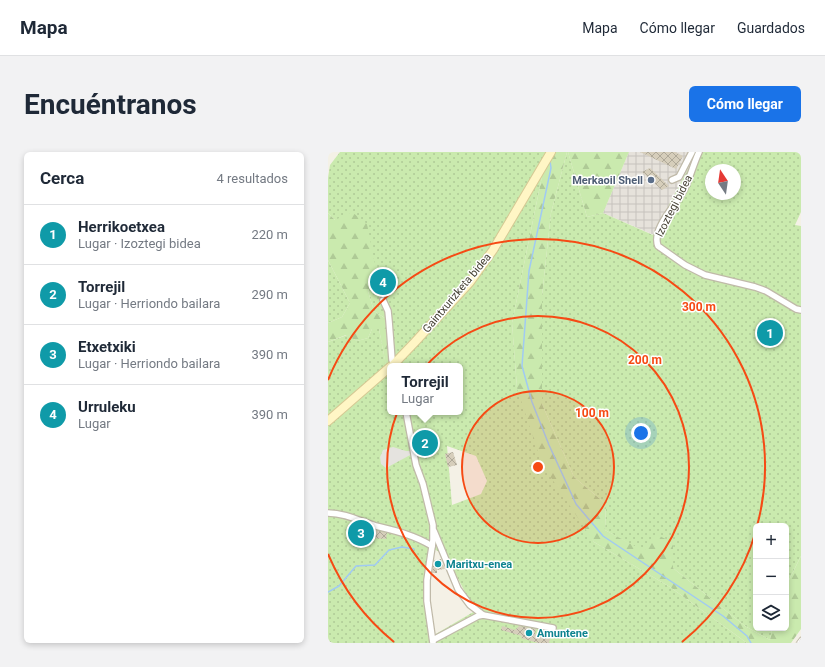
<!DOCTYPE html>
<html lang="es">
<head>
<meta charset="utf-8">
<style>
  body { margin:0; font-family:Roboto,sans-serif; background:#f2f2f3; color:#1f2937 }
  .controls { position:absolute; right:12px; bottom:12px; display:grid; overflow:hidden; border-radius:6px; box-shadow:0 2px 6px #0003 }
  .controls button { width:36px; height:36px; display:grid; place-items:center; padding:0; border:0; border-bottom:1px solid #e0e1e3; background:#fff; color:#1f2937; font:20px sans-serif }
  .compass { position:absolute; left:377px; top:12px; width:36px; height:36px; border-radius:50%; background:#fff; box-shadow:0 2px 6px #0003; rotate:347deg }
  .you { position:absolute; left:313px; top:281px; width:14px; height:14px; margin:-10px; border:3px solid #fff; border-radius:50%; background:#1a73e8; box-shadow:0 0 0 6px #1a73e833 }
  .badge { display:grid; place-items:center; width:26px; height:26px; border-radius:50%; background:#1a73e8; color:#fff; font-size:13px; font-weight:700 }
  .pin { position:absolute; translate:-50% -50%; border:2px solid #fff; box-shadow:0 1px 4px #0006 }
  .popup { position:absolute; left:59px; top:211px; width:76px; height:52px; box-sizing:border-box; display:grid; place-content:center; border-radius:6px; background:#fff; filter:drop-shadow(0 1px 3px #0005); font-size:13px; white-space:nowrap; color:#747a83 }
  .popup b { font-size:15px; color:#1f2937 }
  .popup::after { content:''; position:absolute; left:50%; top:100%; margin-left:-8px; border:8px solid transparent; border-top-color:#fff }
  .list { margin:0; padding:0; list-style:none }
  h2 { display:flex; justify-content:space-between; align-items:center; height:52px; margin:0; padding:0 16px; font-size:17px }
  h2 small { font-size:13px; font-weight:400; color:#747a83 }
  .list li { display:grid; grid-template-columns:26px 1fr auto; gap:12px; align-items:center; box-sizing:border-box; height:60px; padding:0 16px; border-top:1px solid #e0e1e3 }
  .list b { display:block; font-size:15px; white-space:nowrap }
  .list p { margin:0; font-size:13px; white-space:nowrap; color:#747a83 }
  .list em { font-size:13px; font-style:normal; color:#747a83 }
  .icon { flex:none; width:22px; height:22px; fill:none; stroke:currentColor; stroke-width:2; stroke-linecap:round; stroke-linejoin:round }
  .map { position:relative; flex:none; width:473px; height:491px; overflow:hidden; border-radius:6px }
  header { display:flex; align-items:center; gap:24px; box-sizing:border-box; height:56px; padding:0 20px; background:#fff; border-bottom:1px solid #e0e1e3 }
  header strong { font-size:19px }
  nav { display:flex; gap:22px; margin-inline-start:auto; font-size:14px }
  .intro { display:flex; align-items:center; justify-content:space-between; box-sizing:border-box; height:96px; padding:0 24px }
  h1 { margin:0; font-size:28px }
  .button { padding:10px 18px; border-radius:6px; background:#1a73e8; color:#fff; font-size:14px; font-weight:700 }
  main { display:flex; gap:24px; padding:0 24px }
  aside { flex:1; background:#fff; border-radius:6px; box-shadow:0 2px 6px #0003 }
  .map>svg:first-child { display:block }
  .industrial { fill:url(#industrial-grid) }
  .grass { fill:url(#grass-dots); fill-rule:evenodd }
  .forest { fill:url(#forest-firs) }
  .parking { fill:#e5e3df }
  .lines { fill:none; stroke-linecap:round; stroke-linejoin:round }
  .stream { stroke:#a0caf3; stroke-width:1.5 }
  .building { fill:url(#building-cross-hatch) }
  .lane-casing { stroke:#c0baa9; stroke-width:4.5 }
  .street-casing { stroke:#c0baa9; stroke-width:8 }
  .secondary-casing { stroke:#d6c994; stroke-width:10 }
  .lane { stroke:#fff; stroke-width:2.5 }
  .street { stroke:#fff; stroke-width:5.5 }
  .secondary { stroke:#fff6c5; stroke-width:8 }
  .ring { fill:none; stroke:#f64a14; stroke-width:2 }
  .service-dot { fill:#5c6f8a; stroke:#fff; stroke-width:1.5 }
  .culture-dot { fill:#0f9aa8; stroke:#fff; stroke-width:1.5 }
  .labels { text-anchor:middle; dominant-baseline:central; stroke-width:3; stroke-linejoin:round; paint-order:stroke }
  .service-label { font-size:11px; font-weight:bold; fill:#4e5e75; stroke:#fff; text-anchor:end }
  .street-label { font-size:11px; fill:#474235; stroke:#fff }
  .culture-label { font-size:11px; font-weight:bold; fill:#0d838f; stroke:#fff; text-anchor:start }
  .centre { fill:#f64a14; stroke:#fff; stroke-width:2 }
  .ring-label { font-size:12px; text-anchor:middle; font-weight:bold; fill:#f64a14; stroke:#fff; stroke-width:3; stroke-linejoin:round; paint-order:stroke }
</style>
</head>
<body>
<header>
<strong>Mapa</strong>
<nav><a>Mapa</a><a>Cómo llegar</a><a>Guardados</a></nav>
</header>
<div class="intro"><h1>Encuéntranos</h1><a class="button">Cómo llegar</a></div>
<main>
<aside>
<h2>Cerca<small>4 resultados</small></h2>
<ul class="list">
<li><span class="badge" style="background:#0f9aa8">1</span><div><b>Herrikoetxea</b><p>Lugar · Izoztegi bidea</p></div><em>220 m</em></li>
<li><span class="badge" style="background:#0f9aa8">2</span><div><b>Torrejil</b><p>Lugar · Herriondo bailara</p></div><em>290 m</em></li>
<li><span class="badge" style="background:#0f9aa8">3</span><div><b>Etxetxiki</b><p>Lugar · Herriondo bailara</p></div><em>390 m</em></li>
<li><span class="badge" style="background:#0f9aa8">4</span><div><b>Urruleku</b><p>Lugar</p></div><em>390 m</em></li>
</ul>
</aside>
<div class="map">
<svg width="473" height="491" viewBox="0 0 473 491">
  <defs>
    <pattern id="industrial-grid" width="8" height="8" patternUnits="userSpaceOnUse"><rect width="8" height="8" fill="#e6e2db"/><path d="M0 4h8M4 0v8" fill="none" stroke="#c7c3bd"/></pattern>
    <pattern id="grass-dots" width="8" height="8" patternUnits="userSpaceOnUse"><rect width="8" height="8" fill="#caeaae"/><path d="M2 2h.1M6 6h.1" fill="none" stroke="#afca96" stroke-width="1.8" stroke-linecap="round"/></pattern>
    <pattern id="forest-firs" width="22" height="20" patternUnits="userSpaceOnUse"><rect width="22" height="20" fill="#caeaae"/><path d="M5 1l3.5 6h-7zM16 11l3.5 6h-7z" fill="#afca96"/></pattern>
    <pattern id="building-cross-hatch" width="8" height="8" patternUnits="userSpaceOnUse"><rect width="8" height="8" fill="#d6cebb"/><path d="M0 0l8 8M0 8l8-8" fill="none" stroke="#afa999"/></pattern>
  </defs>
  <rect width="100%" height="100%" fill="#f4f1e6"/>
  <!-- industrial -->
  <path class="industrial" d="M301 0H371L368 2 326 83 275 61Z"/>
  <!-- grass -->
  <g class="grass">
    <path d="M12 0H219L184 171 189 236 266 390 342 435 419 491H0V190L19 183 29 189 40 186 44 177H51L58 213 63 170 46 159 40 139 49 122 7 68 0 61V26L2 13ZM62 214H132V260H62ZM119 294 148 304 159 329 153 342 124 353ZM106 397 118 404 147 459 106 483 99 436Z"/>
    <path d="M239 0H240L259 65 275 61 325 83 368 2 371 0H473V60L467 73 473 74V404L458 434V374H428V476H444L442 488 417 474 345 416 277 378 278 352 246 325 214 252V144L223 61ZM383 18H407V42H383Z"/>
    <path d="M0 108 22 151 14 165 0 171Z"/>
  </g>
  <!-- forest -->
  <g class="forest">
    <path d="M219 0H239L223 61 214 144V252L246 325 278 352 277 378 316 399 328 382 345 391V416L417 474 442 488 444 476H458V434L473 404V477L463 491H419L342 435 266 390 214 312 189 236 184 171Z"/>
    <path d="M240 0H301L275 61 259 65Z"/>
    <path d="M24 60 39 72 49 122 40 139 46 159 63 170 68 207 58 214 51 177H44L40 186 29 189 18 183 0 190V171L14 165 22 151 0 108V61L7 68Z"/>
  </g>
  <!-- parking -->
  <path class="parking" d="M65 295 78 299H85L86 301 58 316 53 312 52 305 55 298Z"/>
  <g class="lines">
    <!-- stream -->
    <g class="stream">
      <path d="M222 9 223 16 201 119 194 214 204 250 221 293 248 352 275 384 395 464 419 484 423 491"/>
      <path d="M0 440 11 434 28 414 47 413 61 398 74 395 86 397"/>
    </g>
  </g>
  <!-- building -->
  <g class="building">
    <path d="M312 0H347L355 4 348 17Z"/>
    <path d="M322 16 341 34 334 38 314 20Z"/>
    <path d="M56 119 66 125 54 142 45 136Z"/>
    <path d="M447 171 448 189 438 190 436 172Z"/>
    <path d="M97 282 103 297 97 300 90 285Z"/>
    <path d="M125 300 129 313 120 315 117 302Z"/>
    <path d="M30 372 42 378 36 390 24 384Z"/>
    <path d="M47 378 59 381 58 387 44 386V379L46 380Z"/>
    <path d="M113 407 117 417 109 418V421H104L106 408Z"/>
    <path d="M174 474 187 478 191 474 208 477 207 482 222 487 221 491H210L193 486 194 484 173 478Z"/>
  </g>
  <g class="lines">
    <!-- lane casing -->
    <g class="lane-casing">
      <path id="lane" d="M470 491 473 487"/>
    </g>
    <!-- street casing -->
    <g class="street-casing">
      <g id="street">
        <path d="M371 0C365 13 362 26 356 38 349 52 323 77 330 94L357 113 377 123 427 135 438 139 468 157 473 158"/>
        <path d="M344 28 351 25 364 0"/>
        <path d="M55 148 60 159 61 169 64 208 67 214"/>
        <path d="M78 260 88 313 95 332 105 373V388L99 428V449L105 491"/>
        <path d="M0 361C17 361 32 369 48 374 68 379 86 383 104 394"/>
        <path d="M106 379 130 437 142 453 155 463"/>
        <path d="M105 488 150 464 155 463 225 476"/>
      </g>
    </g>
    <!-- secondary casing -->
    <g class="secondary-casing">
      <g id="secondary">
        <path d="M64 214 87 190 142 130 165 98 223 0"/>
        <path d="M0 269 62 215"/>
      </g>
    </g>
    <!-- lane -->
    <use href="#lane" class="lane"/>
    <!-- street -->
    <use href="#street" class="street"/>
    <!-- secondary -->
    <use href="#secondary" class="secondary"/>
  </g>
  <!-- distance rings -->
  <circle cx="210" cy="315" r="76" fill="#f64a14" fill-opacity=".12"/>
  <g class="ring">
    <circle cx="210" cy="315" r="76"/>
    <circle cx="210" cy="315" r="151"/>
    <path d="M428 379A227 227 0 0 1 354 490M66 490A227 227 0 0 1 0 402M0 228A227 227 0 0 1 429 374"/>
  </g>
  <!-- markers -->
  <circle class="service-dot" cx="323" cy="28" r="4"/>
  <g class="culture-dot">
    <circle cx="110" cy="412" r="4"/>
    <circle cx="201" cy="481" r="4"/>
  </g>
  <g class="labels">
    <!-- service labels -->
    <g class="service-label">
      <text x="315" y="28">Merkaoil Shell</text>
    </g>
    <!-- street labels -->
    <g class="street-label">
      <text transform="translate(346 54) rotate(-63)">Izoztegi bidea</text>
      <text transform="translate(129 141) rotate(-50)">Gaintxurizketa bidea</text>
    </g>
    <!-- culture labels -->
    <g class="culture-label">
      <text x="118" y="412">Maritxu-enea</text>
      <text x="209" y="481">Amuntene</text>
    </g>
  </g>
  <circle cx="210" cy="315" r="6" class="centre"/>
  <g class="ring-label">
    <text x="371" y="159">300 m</text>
    <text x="317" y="212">200 m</text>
    <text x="264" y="265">100 m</text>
  </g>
</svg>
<div class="controls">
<button>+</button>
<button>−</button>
<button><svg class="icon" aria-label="layers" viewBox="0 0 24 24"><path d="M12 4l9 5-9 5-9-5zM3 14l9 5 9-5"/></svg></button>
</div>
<svg class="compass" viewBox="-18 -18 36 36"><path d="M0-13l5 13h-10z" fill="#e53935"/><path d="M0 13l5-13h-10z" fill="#747a83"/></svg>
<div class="you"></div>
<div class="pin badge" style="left:442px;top:181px;background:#0f9aa8">1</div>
<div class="pin badge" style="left:97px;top:291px;background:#0f9aa8">2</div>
<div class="popup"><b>Torrejil</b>Lugar</div>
<div class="pin badge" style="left:33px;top:381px;background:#0f9aa8">3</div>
<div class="pin badge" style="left:55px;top:130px;background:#0f9aa8">4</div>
</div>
</main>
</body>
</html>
